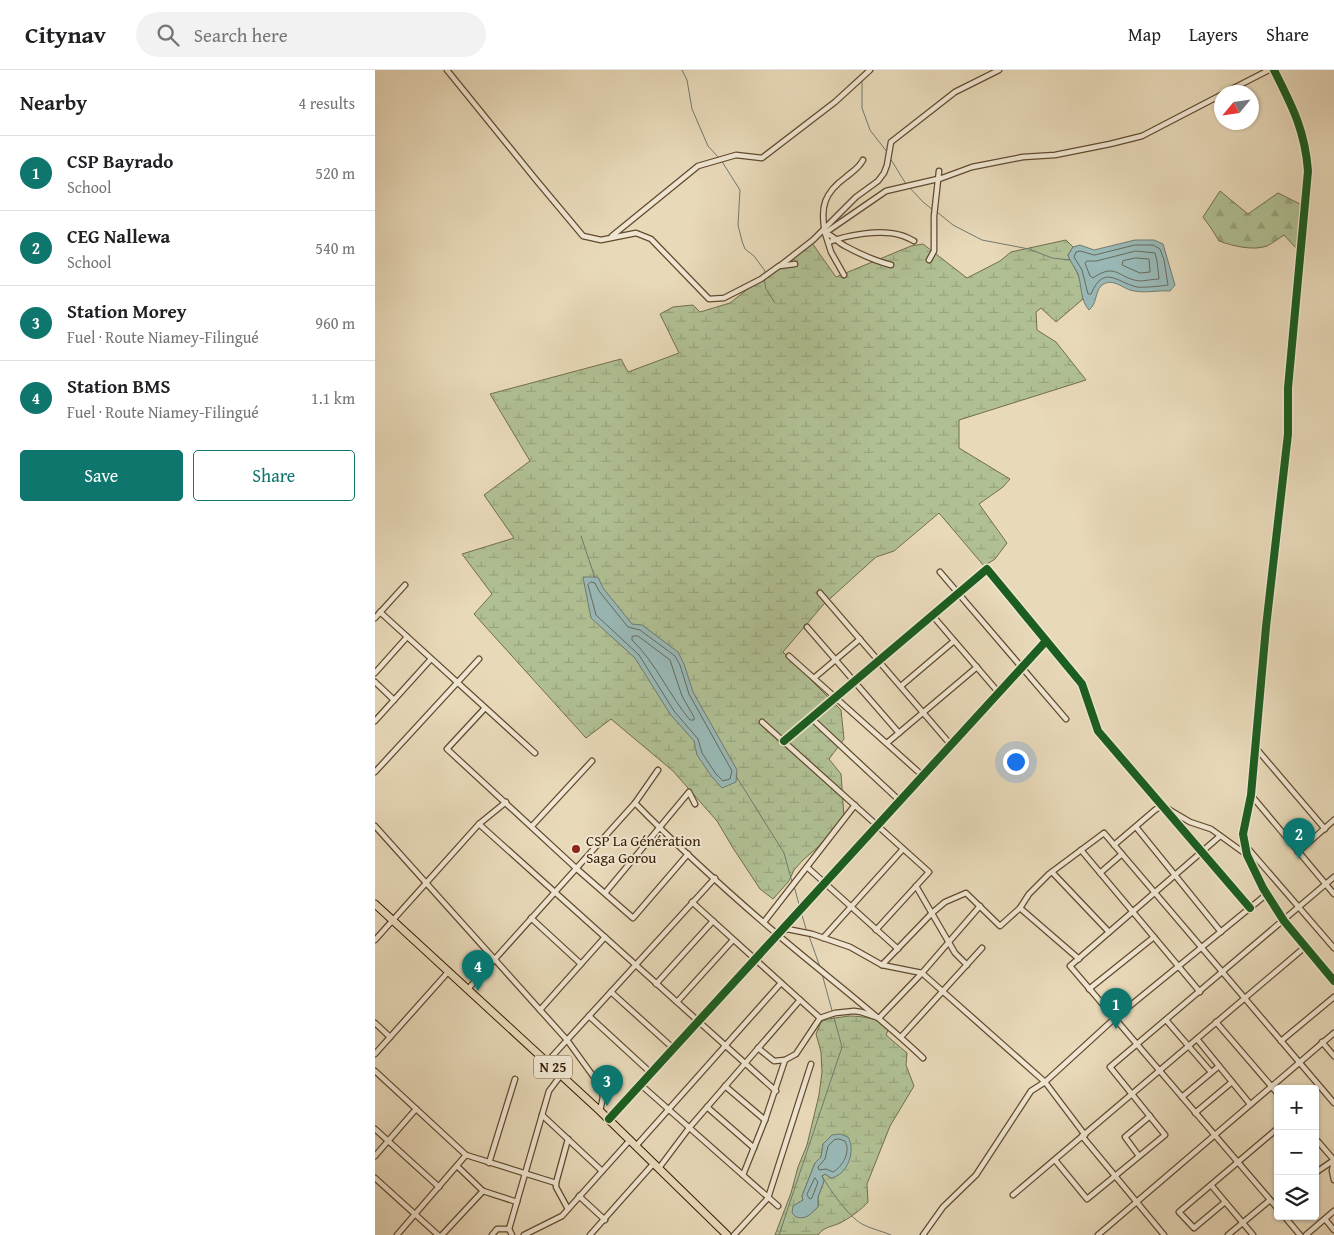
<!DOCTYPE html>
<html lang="en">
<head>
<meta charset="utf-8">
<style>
  body { margin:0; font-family:"Gentium Book Plus",serif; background:#f2f2f2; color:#202124 }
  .controls { position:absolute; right:15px; bottom:15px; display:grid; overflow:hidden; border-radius:5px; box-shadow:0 1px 4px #0004 }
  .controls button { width:45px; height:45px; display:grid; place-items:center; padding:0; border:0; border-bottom:1px solid #e0e0e0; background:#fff; color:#202124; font:25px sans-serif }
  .compass { position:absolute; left:839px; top:15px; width:45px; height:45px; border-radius:50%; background:#fff; box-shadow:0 1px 4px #0004; rotate:241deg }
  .you { position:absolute; left:640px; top:691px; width:18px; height:18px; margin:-12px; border:4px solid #fff; border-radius:50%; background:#1a73e8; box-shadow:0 0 0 8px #1a73e833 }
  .badge { display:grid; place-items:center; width:32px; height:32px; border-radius:50%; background:#0f766e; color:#fff; font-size:16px; font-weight:700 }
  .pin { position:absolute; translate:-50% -41px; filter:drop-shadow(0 1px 2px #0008) }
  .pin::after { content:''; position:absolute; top:26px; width:18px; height:15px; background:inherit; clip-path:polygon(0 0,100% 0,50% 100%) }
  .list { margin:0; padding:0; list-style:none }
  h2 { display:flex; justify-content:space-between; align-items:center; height:65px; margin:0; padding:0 20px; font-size:21px }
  h2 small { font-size:16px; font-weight:400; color:#757577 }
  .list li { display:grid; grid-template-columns:32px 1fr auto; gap:15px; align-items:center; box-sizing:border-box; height:75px; padding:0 20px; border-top:1px solid #e0e0e0 }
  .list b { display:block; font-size:19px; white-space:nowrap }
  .list p { margin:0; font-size:16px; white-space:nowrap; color:#757577 }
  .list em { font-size:16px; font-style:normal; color:#757577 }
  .actions { display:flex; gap:10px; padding:15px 20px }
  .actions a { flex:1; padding:11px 0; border:1px solid #0f766e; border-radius:5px; text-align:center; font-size:18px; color:#0f766e }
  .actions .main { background:#0f766e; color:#fff }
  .icon { flex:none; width:28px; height:28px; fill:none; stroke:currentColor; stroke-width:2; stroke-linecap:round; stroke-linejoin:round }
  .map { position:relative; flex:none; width:959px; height:1165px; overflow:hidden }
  header { display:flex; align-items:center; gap:30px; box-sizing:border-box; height:70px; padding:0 25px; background:#fff; border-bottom:1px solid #e0e0e0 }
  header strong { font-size:24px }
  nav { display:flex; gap:28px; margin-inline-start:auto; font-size:18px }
  .search { width:350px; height:45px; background:#f2f2f2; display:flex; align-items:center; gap:12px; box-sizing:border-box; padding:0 18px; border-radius:28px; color:#757577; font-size:19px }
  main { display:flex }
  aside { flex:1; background:#fff }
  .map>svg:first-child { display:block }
  .forest { fill:url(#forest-firs); stroke:#726e4a }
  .wetland { fill:url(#wetland-marsh); stroke:#726e4a; fill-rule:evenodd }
  .water { fill:#99b9b7; stroke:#707a6e }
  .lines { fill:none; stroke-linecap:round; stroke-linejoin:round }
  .shore { stroke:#666a5c; stroke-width:1 }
  .stream { stroke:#707a6e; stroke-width:1 }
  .street-casing { stroke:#604a2e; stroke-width:7 }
  .primary-casing { stroke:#331b00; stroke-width:9 }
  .street { stroke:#f0e6d2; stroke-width:4.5 }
  .primary { stroke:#e8d9b9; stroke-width:7 }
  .cycleway-casing { stroke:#f0e6d2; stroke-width:11 }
  .cycleway { stroke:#1b5e20; stroke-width:8 }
  .poi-dot { fill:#8f2418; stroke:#f0e6d2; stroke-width:2 }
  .labels { text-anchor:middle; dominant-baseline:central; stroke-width:4; stroke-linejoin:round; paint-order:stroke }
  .shield { fill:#f0e6d2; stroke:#6c583f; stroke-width:1 }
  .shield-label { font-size:14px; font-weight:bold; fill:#331b00 }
  .poi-label { font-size:15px; fill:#331b00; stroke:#f0e6d2; text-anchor:start }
</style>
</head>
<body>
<header>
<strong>Citynav</strong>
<div class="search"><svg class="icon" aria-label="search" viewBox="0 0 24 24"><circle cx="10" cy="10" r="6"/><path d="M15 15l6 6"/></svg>Search here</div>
<nav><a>Map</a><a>Layers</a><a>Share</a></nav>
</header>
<main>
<aside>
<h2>Nearby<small>4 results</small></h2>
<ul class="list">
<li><span class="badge">1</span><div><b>CSP Bayrado</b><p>School</p></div><em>520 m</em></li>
<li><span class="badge">2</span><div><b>CEG Nallewa</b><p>School</p></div><em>540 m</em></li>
<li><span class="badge">3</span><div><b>Station Morey</b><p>Fuel · Route Niamey-Filingué</p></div><em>960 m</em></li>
<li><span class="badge">4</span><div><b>Station BMS</b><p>Fuel · Route Niamey-Filingué</p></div><em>1.1 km</em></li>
</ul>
<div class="actions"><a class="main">Save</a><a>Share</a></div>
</aside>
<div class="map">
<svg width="959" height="1165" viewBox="0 0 959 1165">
  <defs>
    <pattern id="forest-firs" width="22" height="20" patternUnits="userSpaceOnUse" patternTransform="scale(1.25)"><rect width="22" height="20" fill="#b0c094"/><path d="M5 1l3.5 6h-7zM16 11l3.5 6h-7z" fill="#98a47e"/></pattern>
    <pattern id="wetland-marsh" width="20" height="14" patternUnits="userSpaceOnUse" patternTransform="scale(1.25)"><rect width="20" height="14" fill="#b0c094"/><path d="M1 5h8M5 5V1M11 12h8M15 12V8" fill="none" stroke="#98a47e"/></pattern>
  </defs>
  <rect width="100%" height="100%" fill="#e8d9b9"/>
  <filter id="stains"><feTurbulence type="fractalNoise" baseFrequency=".004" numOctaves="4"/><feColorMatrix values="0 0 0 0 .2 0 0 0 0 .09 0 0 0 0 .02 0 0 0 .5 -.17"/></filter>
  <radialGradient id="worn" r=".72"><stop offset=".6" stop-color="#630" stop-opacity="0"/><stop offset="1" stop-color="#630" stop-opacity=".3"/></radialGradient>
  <!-- forest -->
  <path class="forest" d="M845 121 873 144 903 123 925 134 921 178 909 165C904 168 898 173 892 176 878 181 858 176 844 171L836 158 828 147Z"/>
  <!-- wetland -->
  <g class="wetland">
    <path d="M691 170 698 177 693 185 702 202 707 216 708 229 681 252 666 238 661 242 662 260 681 272 711 310 584 350V378L635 409 628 417 604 434 632 473 620 489 609 496 564 443 519 481 501 487 448 535 408 582 466 640 469 669 454 689 466 704 469 747 444 776 428 790 419 800 414 811 398 829 385 819 358 778 342 751 298 701 236 649 211 668 99 544 117 524 87 484 139 468 109 425 155 391 115 324 246 289 253 302 304 283 285 244 298 237 318 235 325 242 355 233 408 191 437 173 461 207 536 176 548 174 592 208 625 191 636 182Z"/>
    <path d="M474 946C489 946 502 949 515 956L511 965 532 983 531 995 539 1016 515 1056 492 1114 493 1132C487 1139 476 1147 467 1152 458 1157 449 1156 443 1165H400L416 1123 423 1097 432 1075 444 1025 447 1002 446 982 441 964 446 952 453 949ZM448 1074 456 1108 450 1104 447 1106 449 1111 443 1127V1137L439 1141 423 1133 428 1130 427 1126 440 1093 446 1087Z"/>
  </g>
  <!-- water -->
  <g class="water">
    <path d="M760 170H779L788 174 800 215 795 221C782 220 768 224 755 220 746 217 736 207 726 216 720 222 722 234 714 240 705 230 707 216 703 204 700 197 695 192 693 185L698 177 705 175 719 180Z"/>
    <path d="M208 507H223L228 518 257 554 267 555 303 582 309 594 318 622 362 700 361 712 347 718 337 707 322 685 319 671 295 644 260 588 216 548Z"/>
    <path d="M465 1064 473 1067C481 1080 473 1105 456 1108L450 1104 447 1106 449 1111 443 1127V1137C435 1144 432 1150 421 1147L417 1143 418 1136 428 1130 427 1126 440 1093 446 1087 448 1074 457 1065Z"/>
  </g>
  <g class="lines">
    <!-- shore -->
    <g class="shore">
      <path d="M760 175H778L785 179 789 190 793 215C786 216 768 218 762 217 741 212 729 194 716 224H713L707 200 699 187 701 182 705 181 719 185Z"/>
      <path d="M761 181 780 183 782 191 784 209C778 209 770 211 764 211 743 208 741 192 718 208L715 206 710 193 712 191H721Z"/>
      <path d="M761 188 774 189 775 202 765 203 747 195 748 191Z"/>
      <path d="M216 512 220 513 224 521 253 557 265 560 300 586 305 595 314 624 357 701 355 709 348 711 341 704 327 683 323 669 299 641 264 585 221 545 213 515Z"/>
      <path d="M259 566H263L295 590 307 626 319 647V650H315C294 625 281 593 257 570V567Z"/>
      <path d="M464 1069 470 1071C476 1082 468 1096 458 1102L451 1099 444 1100 443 1097 450 1089 453 1076 459 1070Z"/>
      <path d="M440 1108 443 1112 437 1128 435 1129 432 1125Z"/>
    </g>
    <!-- stream -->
    <g class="stream">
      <path d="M307 0 312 10 317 39 333 76 344 88"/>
      <path d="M487 8V38L495 60 512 82"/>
      <path d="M515 88 531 114"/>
      <path d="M346 90 365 120 363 155 367 171 370 179 379 186 390 201 389 204"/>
      <path d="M534 117 548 132 558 140"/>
      <path d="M562 142 578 155 607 170 654 179 677 188 695 190"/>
      <path d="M389 208 391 219 400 233"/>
      <path d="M206 466 220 508"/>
      <path d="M361 706 409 783 417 812"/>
      <path d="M419 816 425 838"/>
      <path d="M426 842 432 862"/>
      <path d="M434 866 445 897"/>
      <path d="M447 1106C455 1120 473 1146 487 1154 496 1159 507 1161 516 1165"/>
      <path d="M404 1165 467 977 447 904"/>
    </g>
    <!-- street casing -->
    <g class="street-casing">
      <g id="street">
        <path d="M72 0 162 111 208 166 226 170 261 163 276 169 334 229 349 228 386 209 404 196 420 194"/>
        <path d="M899 0C917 36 930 60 933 101L913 318V364L891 557 876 725 868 764 872 785 888 818 909 851 959 911"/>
        <path d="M851 22 894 0"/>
        <path d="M488 90C484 98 478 101 471 107 449 123 445 137 450 163L511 121 567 108 597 97 648 87 680 85 735 74 767 66 846 25"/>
        <path d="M450 163C458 165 462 172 470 176 485 184 500 191 516 195"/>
        <path d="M450 163 456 182 469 205"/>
        <path d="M237 166 323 96 361 85 387 88 460 32 495 0"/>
        <path d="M454 172C472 165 505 159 525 165 530 166 535 169 539 171"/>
        <path d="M554 190 559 181V146L564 101"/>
        <path d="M406 195 438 170 481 127 503 111 509 103 512 95 516 72 580 22 624 0"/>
        <path d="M565 502 691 649"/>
        <path d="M445 523 576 675"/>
        <path d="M5 542 160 683"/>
        <path d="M557 545 624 623"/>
        <path d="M0 548 30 515"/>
        <path d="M432 557 524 663"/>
        <path d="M414 586 548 706"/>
        <path d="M0 603 32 567"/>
        <path d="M439 608 485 569"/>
        <path d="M0 612 19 630"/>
        <path d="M526 616 579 571"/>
        <path d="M110 638 72 679 202 799 258 848 313 784"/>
        <path d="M436 648 525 731"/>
        <path d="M0 651 56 589"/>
        <path d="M387 652 554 802 501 860"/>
        <path d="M409 671 612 499 707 614 723 661 875 838"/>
        <path d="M512 673 602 597"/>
        <path d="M880 677 950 759"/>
        <path d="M0 702 104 589"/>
        <path d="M876 725 959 824"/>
        <path d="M260 733C305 779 354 823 403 865 451 906 502 944 548 988"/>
        <path d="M793 739 815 752 836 759 872 785"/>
        <path d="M104 754 401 1021"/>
        <path d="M0 756 192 970 226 1017 228 1027 225 1041"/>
        <path d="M157 756 217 691"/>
        <path d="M761 757 846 862"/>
        <path d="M845 766 695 896 903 1139"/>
        <path d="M739 775 780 740 788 735"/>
        <path d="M870 775 959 878"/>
        <path d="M706 780 825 922"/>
        <path d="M923 782 959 750"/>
        <path d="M432 797 523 879"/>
        <path d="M677 802 734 862"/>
        <path d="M725 803 747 784"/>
        <path d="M541 816 580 883 592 895"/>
        <path d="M230 823 314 722 320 734"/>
        <path d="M317 832 445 948"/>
        <path d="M645 838 704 889"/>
        <path d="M156 848 206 894"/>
        <path d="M389 852 480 735"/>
        <path d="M406 862 412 859 437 864 475 877 507 895 547 903 670 1012 710 1065"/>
        <path d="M448 868 528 779"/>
        <path d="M0 870 104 754 131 732"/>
        <path d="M507 895 557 843 570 832 591 823 625 856 645 838 654 824 674 804 729 763 959 1033"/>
        <path d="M281 914 338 851"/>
        <path d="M93 919 260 733 283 700"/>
        <path d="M714 919 779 867"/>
        <path d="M236 922 299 979"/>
        <path d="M302 932 358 870"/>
        <path d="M165 940 230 867"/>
        <path d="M214 946 276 1003"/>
        <path d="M791 950 836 1002"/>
        <path d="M841 952 903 1024"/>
        <path d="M0 953 15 967"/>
        <path d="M526 967 607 878"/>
        <path d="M822 969 875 1034"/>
        <path d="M906 971 959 927"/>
        <path d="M947 972 959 986"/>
        <path d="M383 978 399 991 410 990"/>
        <path d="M0 984 74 901"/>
        <path d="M172 992 340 808"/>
        <path d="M0 1001 91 1085 181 1113"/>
        <path d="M266 1015 403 1136"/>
        <path d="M350 1016 390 1050"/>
        <path d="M807 1027 844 996"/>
        <path d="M332 1037 379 1078"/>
        <path d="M820 1043 857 1012"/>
        <path d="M167 1045 227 1101"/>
        <path d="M234 1049 671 571"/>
        <path d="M0 1059 64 1117"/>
        <path d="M707 1066 789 1165"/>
        <path d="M940 1068 959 1090 957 1101 959 1110"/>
        <path d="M261 1076 406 913"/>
        <path d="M0 1086 41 1039"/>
        <path d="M764 1086 750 1067 775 1046"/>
        <path d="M680 1090 712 1129 790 1065 735 997 959 807"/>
        <path d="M114 1093 140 1009"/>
        <path d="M82 1096 108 1121 142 1132"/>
        <path d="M284 1098 314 1058 425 930"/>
        <path d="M940 1103 959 1090"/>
        <path d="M368 1105 390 1050 410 990 421 984 445 948 460 943 479 941 486 942 504 948 547 903 605 836"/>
        <path d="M0 1108 63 1165"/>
        <path d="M836 1115 878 1165"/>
        <path d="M638 1125 930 877"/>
        <path d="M204 1126 230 1150"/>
        <path d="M850 1132 819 1158 804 1142 903 1058"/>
        <path d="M193 1139 181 1117V1113L193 1069"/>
        <path d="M909 1146 925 1165"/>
        <path d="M950 1149 959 1160"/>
        <path d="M22 1165 91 1085"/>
        <path d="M67 1165 108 1121"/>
        <path d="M117 1165 122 1159H134"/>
        <path d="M137 1165 134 1159 174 1021 186 1005"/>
        <path d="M149 1165 187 1146 255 1070"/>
        <path d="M215 1165 279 1093"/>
        <path d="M359 1165 393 1128 436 994"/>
        <path d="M548 1165 568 1137 601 1105 656 1021 670 1012 740 948 892 824"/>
        <path d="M723 1165 959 963"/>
        <path d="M853 1165 895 1130"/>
        <path d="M931 1165 959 1141"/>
      </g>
    </g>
    <!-- primary casing -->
    <g class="primary-casing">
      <path id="primary" d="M0 834 225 1041 352 1165"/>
    </g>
    <!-- street -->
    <use href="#street" class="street"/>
    <!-- primary -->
    <use href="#primary" class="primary"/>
    <!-- cycleway casing -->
    <g class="cycleway-casing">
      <g id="cycleway">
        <path d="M899 0C917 36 930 60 933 101L913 318V364L891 557 876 725 868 764 872 785 888 818 909 851 959 911"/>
        <path d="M409 671 612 499 707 614 723 661 875 838"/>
        <path d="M234 1049 671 571"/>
      </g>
    </g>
    <!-- cycleway -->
    <use href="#cycleway" class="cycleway"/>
  </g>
  <!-- markers -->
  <circle class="poi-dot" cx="201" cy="779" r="5"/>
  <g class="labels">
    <!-- shield labels -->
    <rect class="shield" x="159" y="985.5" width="38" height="23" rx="4"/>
    <g class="shield-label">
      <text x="178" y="997">N 25</text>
    </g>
    <!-- poi labels -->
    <g class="poi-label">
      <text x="211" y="770">CSP La Génération<tspan x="211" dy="17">Saga Gorou</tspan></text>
    </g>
  </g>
  <rect width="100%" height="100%" filter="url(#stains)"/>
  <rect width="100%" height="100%" fill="url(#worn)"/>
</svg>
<div class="controls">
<button>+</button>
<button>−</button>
<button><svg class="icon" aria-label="layers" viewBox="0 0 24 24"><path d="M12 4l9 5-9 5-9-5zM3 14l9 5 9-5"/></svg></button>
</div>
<svg class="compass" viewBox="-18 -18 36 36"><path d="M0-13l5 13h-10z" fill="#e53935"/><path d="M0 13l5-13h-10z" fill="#757577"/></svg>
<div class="you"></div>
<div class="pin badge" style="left:741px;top:959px">1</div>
<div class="pin badge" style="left:924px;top:789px">2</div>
<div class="pin badge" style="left:232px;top:1036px">3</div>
<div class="pin badge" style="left:103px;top:921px">4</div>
</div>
</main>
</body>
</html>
